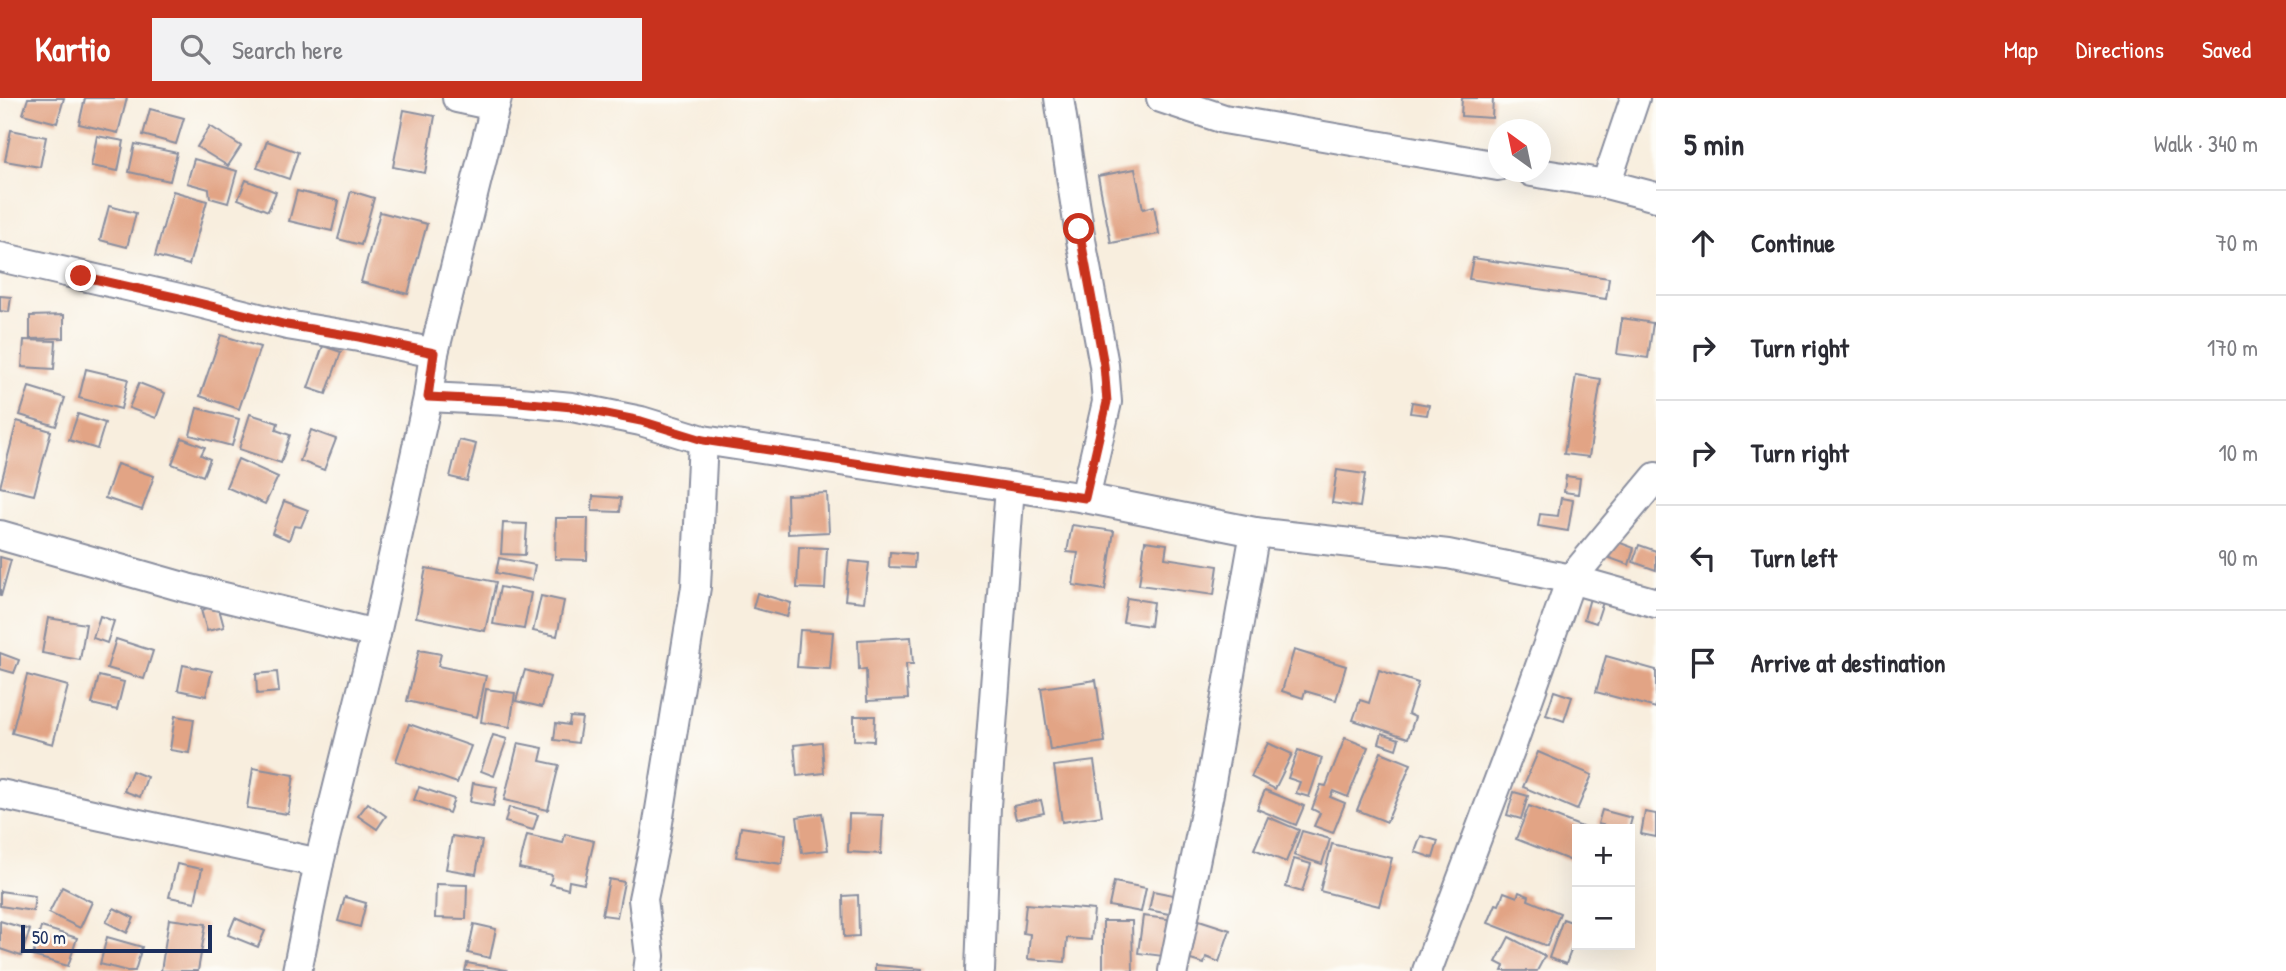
<!DOCTYPE html>
<html lang="en">
<head>
<meta charset="utf-8">
<style>
  body { margin:0; font-family:"Patrick Hand",sans-serif; background:#f2f2f3; color:#2b2b33 }
  .controls { position:absolute; right:21px; bottom:21px; display:grid; overflow:hidden; border-radius:0px; box-shadow:0 7px 28px #0002 }
  .controls button { width:63px; height:63px; display:grid; place-items:center; padding:0; border:0; border-bottom:2px solid #e1e1e2; background:#fff; color:#2b2b33; font:35px sans-serif }
  .compass { position:absolute; left:1488px; top:21px; width:63px; height:63px; border-radius:50%; background:#fff; box-shadow:0 7px 28px #0002; rotate:327deg }
  .scale { position:absolute; left:21px; bottom:18px; width:191px; box-sizing:border-box; padding-left:7px; border:4px solid #1b2f5e; border-top:0; font-size:19px; line-height:24px; white-space:nowrap; color:#1b2f5e; -webkit-text-stroke:5px #fdfcf7; paint-order:stroke }
  .stop { position:absolute; width:21px; height:21px; margin:-16px; border:5px solid #c8321e; border-radius:50%; background:#fff }
  .stop.end { background:#c8321e; border-color:#fff; box-shadow:0 2px 7px #0008 }
  .list { margin:0; padding:0; list-style:none }
  h2 { display:flex; justify-content:space-between; align-items:center; height:91px; margin:0; padding:0 28px; font-size:30px }
  h2 small { font-size:23px; font-weight:400; color:#7c7c81 }
  .list li { display:grid; grid-template-columns:46px 1fr auto; gap:21px; align-items:center; box-sizing:border-box; height:105px; padding:0 28px; border-top:2px solid #e1e1e2 }
  .list b { display:block; font-size:26px; white-space:nowrap }
  .list em { font-size:23px; font-style:normal; color:#7c7c81 }
  .icon { flex:none; width:38px; height:38px; fill:none; stroke:currentColor; stroke-width:2; stroke-linecap:round; stroke-linejoin:round }
  .map { position:relative; flex:none; width:1656px; height:873px; overflow:hidden }
  header { display:flex; align-items:center; gap:42px; box-sizing:border-box; height:98px; padding:0 35px; background:#c8321e; color:#fff }
  header strong { font-size:33px }
  nav { display:flex; gap:38px; margin-inline-start:auto; font-size:24px }
  .search { width:490px; height:63px; background:#f2f2f3; display:flex; align-items:center; gap:18px; box-sizing:border-box; padding:0 24px; border-radius:0px; color:#7c7c81; font-size:26px }
  main { display:flex }
  aside { flex:1; background:#fff }
  .map>svg:first-child { display:block }
  .building { fill:#e2a485 }
  .lines { fill:none; stroke-linecap:round; stroke-linejoin:round }
  .street-casing { stroke:#8a8e9e; stroke-width:32 }
  .street { stroke:#fff; stroke-width:28 }
  .route { stroke:#c8321e; stroke-width:9 }
</style>
</head>
<body>
<header>
<strong>Kartio</strong>
<div class="search"><svg class="icon" aria-label="search" viewBox="0 0 24 24"><circle cx="10" cy="10" r="6"/><path d="M15 15l6 6"/></svg>Search here</div>
<nav><a>Map</a><a>Directions</a><a>Saved</a></nav>
</header>
<main>
<div class="map">
<svg width="1656" height="873" viewBox="0 0 1656 873">
  <rect width="100%" height="100%" fill="#fdfcf7"/>
  <filter id="ink" filterUnits="userSpaceOnUse"><feTurbulence type="fractalNoise" baseFrequency=".0143" numOctaves="2"/><feDisplacementMap in="SourceGraphic" scale="14" xChannelSelector="R" yChannelSelector="G"/><feConvolveMatrix kernelMatrix="1 2 1 2 8 2 1 2 1" color-interpolation-filters="sRGB"/></filter>
  <filter id="wash" filterUnits="userSpaceOnUse"><feTurbulence type="fractalNoise" baseFrequency=".00686" numOctaves="4" result="noise"/><feDisplacementMap in="SourceGraphic" scale="28" xChannelSelector="R" yChannelSelector="G"/><feGaussianBlur stdDeviation="1.57" result="paint"/><feColorMatrix in="noise" values="0 0 0 0 0 0 0 0 0 0 0 0 0 0 0 0 0 1.4 0 .05"/><feComposite in="paint" operator="in"/></filter>
  <g filter="url(#wash)">
    <rect width="100%" height="100%" fill="#f8eede"/>
    <g id="blocks">
      <!-- building -->
      <g class="building">
        <path d="M28 0H64L57 25 23 16Z"/>
        <path d="M85 0H127L118 35 79 26Z"/>
        <path d="M1462 0H1493L1492 20 1461 18Z"/>
        <path d="M150 11 184 20 176 46 143 37Z"/>
        <path d="M404 12 435 18 425 75 393 69Z"/>
        <path d="M210 28 241 48 228 68 197 49Z"/>
        <path d="M11 32 46 39 40 69 5 63Z"/>
        <path d="M97 38 124 43 118 73 91 68Z"/>
        <path d="M267 43 298 54 289 81 257 70Z"/>
        <path d="M135 46 177 55 170 83 129 74Z"/>
        <path d="M194 61 237 73 228 105 210 100 209 91 187 85Z"/>
        <path d="M1135 71 1143 111 1154 108 1159 136 1111 145 1098 78Z"/>
        <path d="M246 82 276 94 268 113 238 101Z"/>
        <path d="M173 93 207 103 189 167 155 158Z"/>
        <path d="M297 93 339 103 332 133 289 123Z"/>
        <path d="M351 93 374 100 361 147 338 141Z"/>
        <path d="M109 108 136 115 127 149 100 142Z"/>
        <path d="M380 114 427 126 408 196 361 184Z"/>
        <path d="M1473 160 1609 180 1606 201 1469 181Z"/>
        <path d="M0 198 11 199 9 214 0 213Z"/>
        <path d="M64 217V240L30 241V218Z"/>
        <path d="M1622 220 1653 225 1648 260 1617 256Z"/>
        <path d="M221 237 260 249 239 311 200 298Z"/>
        <path d="M24 242 56 243 54 271 22 269Z"/>
        <path d="M323 248 341 254 326 296 308 290Z"/>
        <path d="M86 271 128 281 121 311 79 300Z"/>
        <path d="M1576 277 1601 281 1589 359 1564 356Z"/>
        <path d="M139 285 165 295 156 320 129 310Z"/>
        <path d="M29 289 65 300 56 328 20 317Z"/>
        <path d="M1412 304 1429 307 1427 317 1410 315Z"/>
        <path d="M197 310 239 321 232 348 190 337Z"/>
        <path d="M78 316 105 325 97 351 69 342Z"/>
        <path d="M250 316 278 325 276 332 290 337 281 365 239 351Z"/>
        <path d="M17 323 51 333 34 397 0 389Z"/>
        <path d="M311 332 336 341 324 372 300 363Z"/>
        <path d="M182 340 205 349 201 357 210 361 203 378 172 366Z"/>
        <path d="M459 342 476 346 467 383 450 379Z"/>
        <path d="M238 361 278 379 265 406 226 389Z"/>
        <path d="M117 366 154 378 142 412 105 400Z"/>
        <path d="M1337 372 1365 376 1360 409 1332 405Z"/>
        <path d="M1566 378 1580 380 1578 396 1564 394Z"/>
        <path d="M827 395 829 434 788 436 787 397Z"/>
        <path d="M593 398 621 400 620 414 592 413Z"/>
        <path d="M1561 400 1573 402 1568 433 1538 428 1540 416 1558 418Z"/>
        <path d="M284 403 308 412 301 429 294 428 289 442 272 435Z"/>
        <path d="M556 420H588L587 462 555 461Z"/>
        <path d="M503 425 527 426 525 457 501 456Z"/>
        <path d="M1072 427 1114 433 1105 492 1073 487 1078 455 1067 454Z"/>
        <path d="M1610 441 1634 450 1629 467 1604 458Z"/>
        <path d="M1145 443 1167 446 1165 460 1218 468 1214 497 1139 487Z"/>
        <path d="M1639 447 1656 453V472L1633 464Z"/>
        <path d="M799 449 827 450 825 491 797 490Z"/>
        <path d="M890 454 915 456 914 470 889 469Z"/>
        <path d="M0 459 11 462 1 498H0Z"/>
        <path d="M499 460 535 467 532 482 496 475Z"/>
        <path d="M849 463 869 465 864 504 845 502Z"/>
        <path d="M426 470 496 484 485 533 416 519Z"/>
        <path d="M500 489 531 495 524 531 493 526Z"/>
        <path d="M757 495 791 505 787 519 753 510Z"/>
        <path d="M541 498 564 503 557 538 533 533Z"/>
        <path d="M1127 500 1153 504 1150 528 1123 524Z"/>
        <path d="M1590 500 1603 504 1596 525 1584 521Z"/>
        <path d="M218 507 224 529 207 533 201 512Z"/>
        <path d="M100 518 114 523 107 545 93 540Z"/>
        <path d="M48 520 86 526 80 562 42 555Z"/>
        <path d="M800 532 833 534 830 571 797 569Z"/>
        <path d="M911 539 913 566H906L908 601 867 603 866 571 859 572 858 542Z"/>
        <path d="M116 541 153 553 144 581 107 570Z"/>
        <path d="M419 552 441 556 438 568 486 578 477 619 407 603Z"/>
        <path d="M1294 552 1346 568 1336 602 1305 593 1303 600 1282 593Z"/>
        <path d="M0 555 19 562 14 575 0 571Z"/>
        <path d="M1606 558 1656 572V610L1596 594Z"/>
        <path d="M183 567 212 573 206 598 178 592Z"/>
        <path d="M525 572 550 579 542 609 516 603Z"/>
        <path d="M1379 572 1418 585 1408 616 1415 619 1408 640 1353 622 1360 602 1369 605Z"/>
        <path d="M277 574 279 594 257 596 256 576Z"/>
        <path d="M27 577 68 588 53 646 12 635Z"/>
        <path d="M99 578 124 584 117 612 92 606Z"/>
        <path d="M1096 582 1105 644 1050 652 1041 590Z"/>
        <path d="M486 591 515 595 510 629 481 624Z"/>
        <path d="M1554 593 1572 599 1564 623 1546 617Z"/>
        <path d="M175 618 194 621 189 655 170 652Z"/>
        <path d="M854 618H875L874 643 854 642Z"/>
        <path d="M570 619 582 620 578 645 554 642 556 625 569 627Z"/>
        <path d="M409 626 471 648 457 685 396 663Z"/>
        <path d="M1382 635 1399 641 1396 651 1379 645Z"/>
        <path d="M493 637 507 641 494 678 481 673Z"/>
        <path d="M1345 640 1368 649 1348 699 1333 693 1330 699 1345 705 1333 735 1314 728 1320 715 1312 711 1321 687 1326 688Z"/>
        <path d="M822 644 824 675 797 678 794 647Z"/>
        <path d="M518 645 543 650 540 663 559 667 548 712 504 702Z"/>
        <path d="M1268 645 1292 656 1275 691 1251 679Z"/>
        <path d="M1298 652 1322 660 1309 699 1296 695 1300 684 1288 680Z"/>
        <path d="M1381 654 1411 666 1387 724 1357 712Z"/>
        <path d="M1538 654 1592 677 1577 712 1523 689Z"/>
        <path d="M1094 663 1102 718 1062 724 1054 668Z"/>
        <path d="M253 670 294 677 288 716 247 710Z"/>
        <path d="M132 673 147 679 140 699 124 693Z"/>
        <path d="M473 685 497 689 493 708 470 704Z"/>
        <path d="M419 689 454 701 449 715 414 702Z"/>
        <path d="M1265 692 1304 708 1296 727 1257 711Z"/>
        <path d="M1514 694 1528 698 1521 721 1507 717Z"/>
        <path d="M1041 702 1044 715 1016 721 1013 708Z"/>
        <path d="M368 705 386 718 377 731 358 718Z"/>
        <path d="M1529 708 1587 731H1577V756L1574 764 1516 741Z"/>
        <path d="M509 709 538 717 533 732 505 724Z"/>
        <path d="M1602 712 1632 720 1629 731H1619L1598 726Z"/>
        <path d="M1645 714 1656 716V739L1641 736Z"/>
        <path d="M822 715 828 752 802 755 797 719Z"/>
        <path d="M849 716 883 717 881 756 848 754Z"/>
        <path d="M1268 719 1299 732 1286 764 1254 751Z"/>
        <path d="M741 729 786 736 782 766 736 759Z"/>
        <path d="M1302 733 1330 741 1322 766 1294 757Z"/>
        <path d="M565 736 594 743 584 786 569 783 568 791 550 786 552 777 519 770 527 737 563 745Z"/>
        <path d="M452 738 482 743 476 776 446 771Z"/>
        <path d="M1421 738 1438 743 1433 760 1415 754Z"/>
        <path d="M1332 746 1392 760 1379 808 1320 793Z"/>
        <path d="M1294 761 1311 766 1302 794 1286 789Z"/>
        <path d="M177 766 202 771 195 804 169 799Z"/>
        <path d="M609 781 624 784 617 819 602 817Z"/>
        <path d="M1114 784 1146 790 1141 814 1109 808Z"/>
        <path d="M436 786 467 787 466 821 435 820Z"/>
        <path d="M62 789 92 804 80 830 49 815Z"/>
        <path d="M0 793 35 798 33 813 0 808Z"/>
        <path d="M1153 793 1173 797 1169 816 1149 812Z"/>
        <path d="M1504 794 1517 799 1519 794 1529 798 1528 802 1560 815 1547 848 1488 825 1496 806 1499 807Z"/>
        <path d="M858 797 859 838 844 839 843 798Z"/>
        <path d="M345 799 366 805 360 829 338 823Z"/>
        <path d="M1026 806 1094 812 1091 842 1067 840 1065 864 1028 861 1030 836 1023 835Z"/>
        <path d="M114 810 134 820 127 835 106 824Z"/>
        <path d="M1143 818 1168 821 1163 858 1138 855Z"/>
        <path d="M235 820 265 833 258 849 228 837Z"/>
        <path d="M169 821 206 826 198 873H161Z"/>
        <path d="M1196 821 1230 832 1219 864 1206 859 1204 866 1184 860Z"/>
        <path d="M1563 821 1577 826V836L1566 866 1549 860Z"/>
        <path d="M0 823 30 832 21 858 0 851Z"/>
        <path d="M1103 823H1132L1133 873H1103Z"/>
        <path d="M474 826 496 831 490 860 468 855Z"/>
        <path d="M41 829 77 840 68 868 33 858Z"/>
        <path d="M107 839 142 849 135 873H127L100 866Z"/>
        <path d="M1509 839 1545 858 1537 873H1502L1504 868 1496 864Z"/>
        <path d="M467 865 506 872 505 873H465Z"/>
        <path d="M875 867 922 871V873H875Z"/>
      </g>
    </g>
  </g>
  <g filter="url(#ink)">
    <use href="#blocks" fill-opacity="0" stroke="#8a8e9e" stroke-width="2"/>
    <g class="lines">
      <!-- street casing -->
      <g class="street-casing">
        <g id="street">
          <path d="M457 0 495 8"/>
          <path d="M1059 0 1079 131 1104 267 1107 304 1085 400"/>
          <path d="M1161 0 1224 21 1498 68"/>
          <path d="M1532 74 1606 86 1656 99"/>
          <path d="M1606 86 1635 0"/>
          <path d="M0 159 179 200 287 227 359 239 434 255"/>
          <path d="M428 299 509 303 572 309 641 323 703 342 1085 400 1255 434 1448 456 1571 481 1656 505"/>
          <path d="M0 437 187 490 376 536"/>
          <path d="M0 696 319 765"/>
          <path d="M297 873 319 765 376 536 428 299 434 255 497 0"/>
          <path d="M648 873 650 858 643 801 655 743 696 489 703 342"/>
          <path d="M980 873 986 708 1010 389"/>
          <path d="M1173 873 1209 695 1255 434"/>
          <path d="M1427 873 1512 647 1571 481 1656 379"/>
        </g>
      </g>
      <!-- street -->
      <use href="#street" class="street"/>
    </g>
  </g>
  <g class="lines" filter="url(#ink)">
    <!-- route -->
    <path class="route" d="M81 178 179 200 287 227 359 239 434 255 428 299 509 303 572 309 641 323 703 342 1085 400 1107 304 1104 267 1079 131"/>
  </g>
</svg>
<div class="controls">
<button>+</button>
<button>−</button>
</div>
<svg class="compass" viewBox="-18 -18 36 36"><path d="M0-13l5 13h-10z" fill="#e53935"/><path d="M0 13l5-13h-10z" fill="#7c7c81"/></svg>
<div class="scale">50 m</div>
<div class="stop" style="left:1079px;top:131px"></div>
<div class="stop end" style="left:81px;top:178px"></div>
</div>
<aside>
<h2>5 min<small>Walk · 340 m</small></h2>
<ul class="list">
<li><svg class="icon" aria-label="ahead" viewBox="0 0 24 24"><path d="M12 20V5M6 11l6-6 6 6"/></svg><div><b>Continue</b></div><em>70 m</em></li>
<li><svg class="icon" aria-label="right" viewBox="0 0 24 24"><path d="M7 20v-9h11M14 6l5 5-5 5"/></svg><div><b>Turn right</b></div><em>170 m</em></li>
<li><svg class="icon" aria-label="right" viewBox="0 0 24 24"><path d="M7 20v-9h11M14 6l5 5-5 5"/></svg><div><b>Turn right</b></div><em>10 m</em></li>
<li><svg class="icon" aria-label="left" viewBox="0 0 24 24"><path d="M17 20v-9H6M10 6l-5 5 5 5"/></svg><div><b>Turn left</b></div><em>90 m</em></li>
<li><svg class="icon" aria-label="arrive" viewBox="0 0 24 24"><path d="M6 21V4h12l-3 4 3 4H6"/></svg><div><b>Arrive at destination</b></div></li>
</ul>
</aside>
</main>
</body>
</html>
